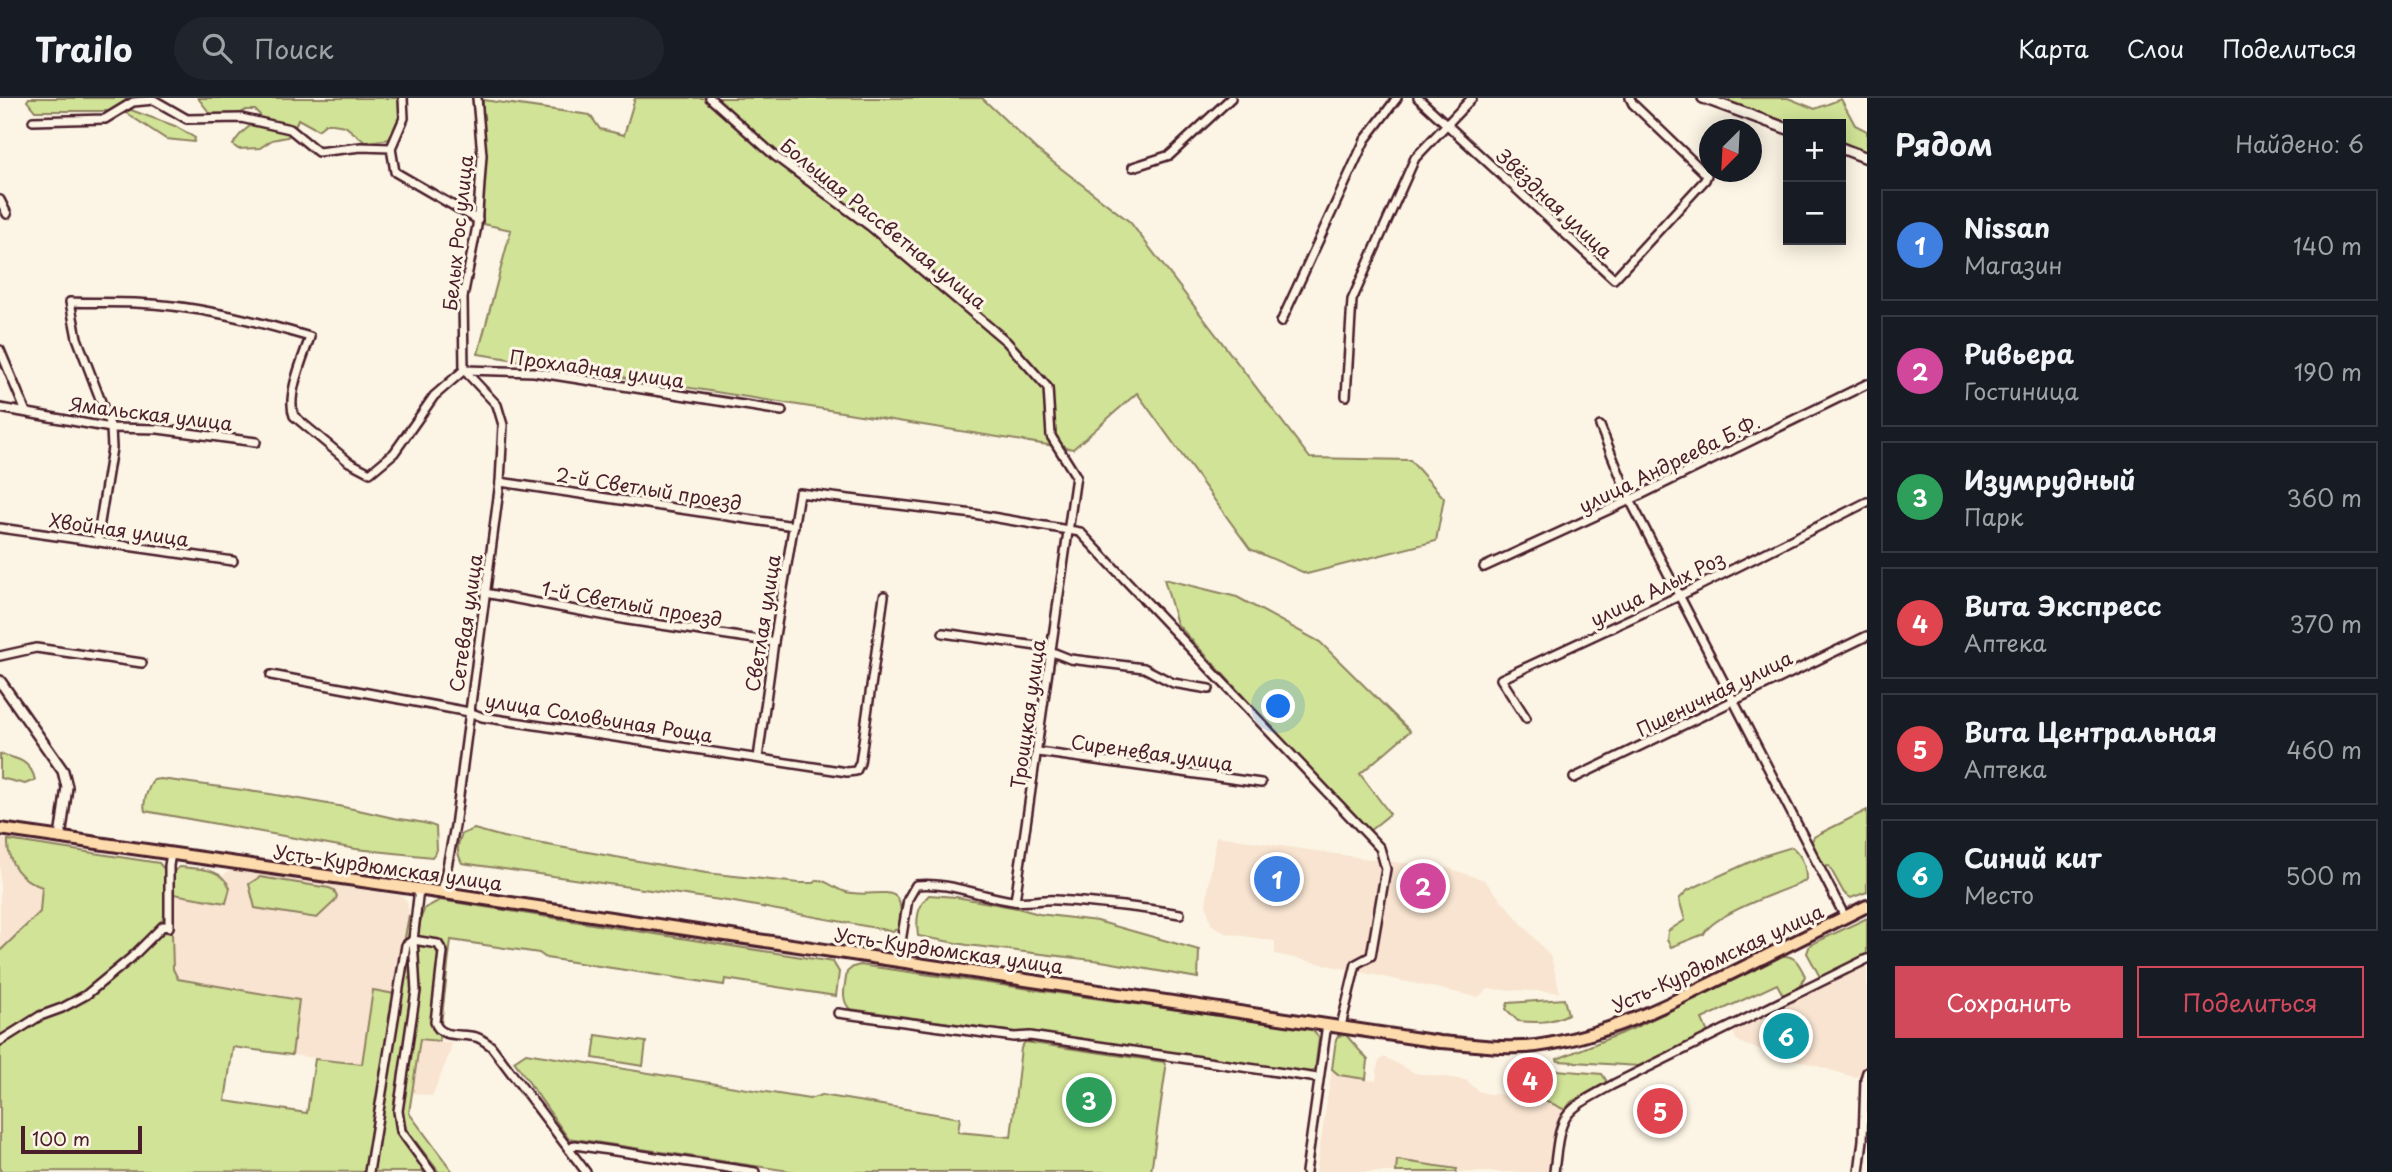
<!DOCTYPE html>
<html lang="ru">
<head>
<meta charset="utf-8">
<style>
  body { margin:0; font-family:"Playpen Sans",sans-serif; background:#20242c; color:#f1f3f6 }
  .controls { position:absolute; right:21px; top:21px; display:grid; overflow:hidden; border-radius:0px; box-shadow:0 4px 18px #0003 }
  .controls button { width:63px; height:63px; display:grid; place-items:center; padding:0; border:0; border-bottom:2px solid #363941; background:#171b24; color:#f1f3f6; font:35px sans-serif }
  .compass { position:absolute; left:1699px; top:21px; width:63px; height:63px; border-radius:50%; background:#171b24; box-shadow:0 4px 18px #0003; rotate:204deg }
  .scale { position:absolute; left:21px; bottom:18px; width:121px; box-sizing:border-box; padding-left:7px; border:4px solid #4a1f2b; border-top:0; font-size:19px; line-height:24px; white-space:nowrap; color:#4a1f2b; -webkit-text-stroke:5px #fcf5e5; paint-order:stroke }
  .you { position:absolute; left:1279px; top:609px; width:24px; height:24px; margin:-18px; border:5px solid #fff; border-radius:50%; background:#1a73e8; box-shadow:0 0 0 10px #1a73e833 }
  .badge { display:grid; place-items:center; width:46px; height:46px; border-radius:50%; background:#d1495b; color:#fff; font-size:23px; font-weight:700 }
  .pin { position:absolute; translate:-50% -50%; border:4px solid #fff; box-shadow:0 2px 7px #0006 }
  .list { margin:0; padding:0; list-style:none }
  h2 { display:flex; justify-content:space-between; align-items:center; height:91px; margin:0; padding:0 28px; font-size:30px }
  h2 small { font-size:23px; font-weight:400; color:#9ea1a6 }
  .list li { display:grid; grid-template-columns:46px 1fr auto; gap:21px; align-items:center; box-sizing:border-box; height:112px; margin:0 14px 14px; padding:0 14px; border:2px solid #363941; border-radius:0px }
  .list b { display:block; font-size:26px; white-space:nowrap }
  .list p { margin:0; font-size:23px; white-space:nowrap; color:#9ea1a6 }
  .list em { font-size:23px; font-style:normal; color:#9ea1a6 }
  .actions { display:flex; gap:14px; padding:21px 28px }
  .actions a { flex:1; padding:16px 0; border:2px solid #d1495b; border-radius:0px; text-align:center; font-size:24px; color:#d1495b }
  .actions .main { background:#d1495b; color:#fff }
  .icon { flex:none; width:38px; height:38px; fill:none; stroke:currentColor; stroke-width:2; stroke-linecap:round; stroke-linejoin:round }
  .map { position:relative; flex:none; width:1867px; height:1074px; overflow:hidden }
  header { display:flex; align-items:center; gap:42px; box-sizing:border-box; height:98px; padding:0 35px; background:#171b24; border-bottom:2px solid #363941 }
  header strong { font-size:33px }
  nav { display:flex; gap:38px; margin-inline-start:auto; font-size:24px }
  .search { width:490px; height:63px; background:#20242c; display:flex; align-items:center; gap:18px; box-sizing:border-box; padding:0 24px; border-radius:38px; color:#9ea1a6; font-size:26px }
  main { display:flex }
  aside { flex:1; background:#171b24 }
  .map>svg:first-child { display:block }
  .built { fill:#f8e4d0 }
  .green { fill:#d1e397; stroke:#8e8161; stroke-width:2 }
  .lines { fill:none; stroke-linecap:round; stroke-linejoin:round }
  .minor-casing { stroke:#4a1f2b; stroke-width:12 }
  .tertiary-casing { stroke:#4a1f2b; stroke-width:14 }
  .primary-casing { stroke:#4a1f2b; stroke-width:16 }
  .minor { stroke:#fcf5e5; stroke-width:7 }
  .tertiary { stroke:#fcf5e5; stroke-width:9 }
  .primary { stroke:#fedbac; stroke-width:10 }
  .labels { text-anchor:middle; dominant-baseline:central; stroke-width:6; stroke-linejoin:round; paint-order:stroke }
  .street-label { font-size:19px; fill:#4a1f2b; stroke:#fcf5e5 }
</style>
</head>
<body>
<header>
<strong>Trailo</strong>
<div class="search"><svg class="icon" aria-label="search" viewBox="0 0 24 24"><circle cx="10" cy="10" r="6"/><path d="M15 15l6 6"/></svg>Поиск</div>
<nav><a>Карта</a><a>Слои</a><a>Поделиться</a></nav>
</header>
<main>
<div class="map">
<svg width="1867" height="1074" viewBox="0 0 1867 1074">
  <rect width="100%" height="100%" fill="#fcf5e5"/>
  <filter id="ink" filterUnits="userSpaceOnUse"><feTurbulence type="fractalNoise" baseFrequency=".0143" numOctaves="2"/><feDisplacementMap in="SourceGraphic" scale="14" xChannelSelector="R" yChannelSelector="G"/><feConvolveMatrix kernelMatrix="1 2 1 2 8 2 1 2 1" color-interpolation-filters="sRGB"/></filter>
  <g filter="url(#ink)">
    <!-- built -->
    <g class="built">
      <path d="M1216 738 1376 762 1448 770 1484 782 1551 859 1560 894 1488 891 1478 899 1275 856V843L1225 835 1211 826 1206 806Z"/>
      <path d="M0 740 8 742V748L42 788 40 814 0 853Z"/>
      <path d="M230 771 402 798 407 804 409 817 395 896 373 893 362 966 292 957 299 902 178 881 173 871V796L210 803 227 782 223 778Z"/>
      <path d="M1867 865V966L1863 977 1854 979 1745 947 1736 941 1734 935 1738 930Z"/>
      <path d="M420 940 451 945 450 955 432 998 412 995Z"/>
      <path d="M1384 959 1415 975 1466 982 1478 993 1489 996 1509 997 1517 991 1528 971H1545L1537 990 1548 996 1545 1003 1565 1012 1557 1030 1550 1074H1316L1332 971 1339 977 1376 983 1378 964Z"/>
    </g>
    <!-- green -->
    <g class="green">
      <path d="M29 0H126L128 11 175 28 195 40 194 44 166 41 123 13H35L27 3Z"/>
      <path d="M198 0H399L401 17 391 41 365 44 345 28 327 25 318 32 298 21 293 35 287 39 272 42 260 50 238 51 233 47C241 30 254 29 260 17L255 12H246L239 16 212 18Z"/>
      <path d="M635 0H982L1036 51 1130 124 1310 360 1410 362 1444 400 1436 443 1307 476 1250 451 1137 295 1073 351 478 256 511 132 483 126V2L590 17 600 31 624 37Z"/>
      <path d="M1729 0H1788L1815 11 1841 1 1855 27 1867 33V55L1841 45V26H1789L1730 4Z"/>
      <path d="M1164 481 1237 499 1320 544 1410 633 1360 676 1390 716 1368 734 1177 526Z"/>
      <path d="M0 656C17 660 31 663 35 682L25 686 0 680Z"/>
      <path d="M161 681C237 691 314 701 389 719 406 723 421 722 436 729L437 752 432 759 356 751 145 713C142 703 148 691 153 682Z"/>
      <path d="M1867 712V794L1851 800 1844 795 1829 768C1816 770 1815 756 1810 746L1814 739 1821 735Z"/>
      <path d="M474 731 503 739 706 775 799 785H814L818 782C828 783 834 790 843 793 874 804 909 775 899 831L892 833 734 804 462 765C456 754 457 746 462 736Z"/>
      <path d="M8 742 159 765 165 772 166 814 159 828 129 857 83 894 62 906 38 914 0 940V853L40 814 42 789C21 782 7 766 8 742Z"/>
      <path d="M1792 749C1803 759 1806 768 1806 783 1785 792 1712 816 1704 836L1671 849 1667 842 1668 833 1685 822 1679 801 1688 792 1763 758Z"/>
      <path d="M179 769C199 771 221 769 230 790L226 805 173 796 172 775Z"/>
      <path d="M260 779 329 790 334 792 337 798 335 803 317 820 255 810 249 786Z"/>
      <path d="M929 797 956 799 1017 810 1039 816 1097 823 1199 852 1198 880 1101 863 967 847 918 838C916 822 917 808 929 797Z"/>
      <path d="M440 802 833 864 839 874 836 898 725 881 724 887 546 860 539 855 451 842 439 943 420 941 409 1015 453 1074H439L406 1031 402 1015 420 894 418 836 421 819 425 810Z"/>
      <path d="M409 817 412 894 395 1022 411 1053 426 1074 0 1073V947L41 922 86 901 134 863 162 834 172 835 173 871 178 881 299 902 292 957 233 949 225 1003 307 1015 315 961 362 966 373 892 395 896Z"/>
      <path d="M1867 820V857L1828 878 1820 879 1807 855 1810 847Z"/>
      <path d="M1783 858C1796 857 1800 868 1805 878L1800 889 1783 897 1777 886 1702 921 1708 935 1639 968 1558 963 1557 961 1632 931Z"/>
      <path d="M860 867 1312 931 1319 940 1315 972 1309 975 850 911C840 902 845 887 847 874L853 869Z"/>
      <path d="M1564 901 1568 916C1551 925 1537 925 1518 923L1506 911 1508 905Z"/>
      <path d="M596 937 646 944 643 968 593 960Z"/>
      <path d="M1346 937 1368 962 1366 981 1339 977 1332 971 1336 941 1338 938Z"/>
      <path d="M1025 944 1164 964 1166 970 1151 1074H796L568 1040 514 963 526 955 809 1001 822 997 960 1020 958 1034 1011 1039 1021 950Z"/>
      <path d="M1545 971 1602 976 1606 982 1605 985 1571 1004 1565 1012 1545 1002 1548 996 1537 990Z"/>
      <path d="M1397 1062 1457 1071 1456 1074H1396Z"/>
    </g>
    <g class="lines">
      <!-- minor casing -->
      <g class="minor-casing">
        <g id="minor">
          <path d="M710 0 775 58 871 129 1006 243 1048 290 1051 338 1076 378 1015 803"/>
          <path d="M1418 0 1614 181 1705 82 1707 77 1633 6 1630 0"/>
          <path d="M33 23 105 21 133 4 154 2 187 21 241 20 290 31 318 54 361 49 391 50 395 74 478 122"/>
          <path d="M391 50 404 20 403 0"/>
          <path d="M1133 69 1170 57 1231 0"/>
          <path d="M0 102 7 116"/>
          <path d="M1281 224 1365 42 1397 0"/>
          <path d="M0 252 26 314"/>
          <path d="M1346 298 1352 202 1415 60 1472 0"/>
          <path d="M0 310 111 330 158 331 256 344"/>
          <path d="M1600 328 1630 402 1845 819"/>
          <path d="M500 384 794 428"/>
          <path d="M0 430 233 463"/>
          <path d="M97 443 112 350 111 330 77 240 70 204C92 205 113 204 135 205 194 207 253 222 310 239 303 260 286 298 294 318L349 364 370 375 394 355 434 298 464 272 534 274 782 313"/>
          <path d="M1484 469 1630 402 1867 286"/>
          <path d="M485 495 628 522 774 544"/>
          <path d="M943 535 1037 548 1070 561 1144 570 1173 585 1209 591"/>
          <path d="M0 558 36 550 142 565"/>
          <path d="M271 577 469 614 482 619 847 674 856 673 860 665 884 498"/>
          <path d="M1526 620 1501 581 1681 497 1867 404"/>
          <path d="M1038 654 1261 685"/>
          <path d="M758 660 774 544 799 395 974 416 1080 434 1380 750 1386 771 1371 858 1356 866 1341 928"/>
          <path d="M1574 680 1867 538"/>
          <path d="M419 791 413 842 416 893 398 1013 401 1033 431 1074"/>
          <path d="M442 794 455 728 500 384 503 327 497 307 464 272 463 199 477 128 482 57 477 0"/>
          <path d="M413 842 438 846 443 854 435 924C440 941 461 935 476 939 482 941 487 945 491 948L586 1074"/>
          <path d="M898 862 908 801 916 787C948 783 981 799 1013 803 1026 805 1042 801 1056 802 1098 805 1139 809 1180 816"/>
          <path d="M838 915 1014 939 1030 938 1318 980"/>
          <path d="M0 943 40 918 62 910 86 897 131 860 163 828 169 829V768L171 755"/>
          <path d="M570 1051 575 1047 755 1074"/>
          <path d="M369 1074 406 847 413 842"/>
          <path d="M1306 1074 1327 926"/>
          <path d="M1554 1074C1561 1013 1561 1015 1614 986L1867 861"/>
          <path d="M1859 1074 1863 1042 1865 981 1867 974"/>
        </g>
      </g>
      <!-- tertiary casing -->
      <g class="tertiary-casing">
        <g id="tertiary">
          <path d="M1703 0 1788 31"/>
          <path d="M1841 50 1867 60"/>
          <path d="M0 583 63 673 67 689 60 740"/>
        </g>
      </g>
      <!-- primary casing -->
      <g class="primary-casing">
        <path id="primary" d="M0 731 404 789 1440 944C1472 946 1504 952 1536 948 1607 938 1670 906 1734 874 1778 852 1823 830 1867 808"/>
      </g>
      <!-- minor -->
      <use href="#minor" class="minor"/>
      <!-- tertiary -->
      <use href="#tertiary" class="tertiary"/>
      <!-- primary -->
      <use href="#primary" class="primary"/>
    </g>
  </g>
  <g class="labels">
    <!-- street labels -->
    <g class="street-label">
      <text transform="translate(1555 105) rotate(43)">Звёздная улица</text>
      <text transform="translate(884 125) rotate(39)">Большая Рассветная улица</text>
      <text transform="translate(457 135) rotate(-84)">Белых Рос улица</text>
      <text transform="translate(597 270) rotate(8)">Прохладная улица</text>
      <text transform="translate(151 315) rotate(7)">Ямальская улица</text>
      <text transform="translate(1669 365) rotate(-26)">улица Андреева Б.Ф.</text>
      <text transform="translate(649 390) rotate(9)">2-й Светлый проезд</text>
      <text transform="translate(119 431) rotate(8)">Хвойная улица</text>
      <text transform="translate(1657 490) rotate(-26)">улица Алых Роз</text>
      <text transform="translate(632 505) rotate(10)">1-й Светлый проезд</text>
      <text transform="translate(465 525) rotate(-82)">Сетевая улица</text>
      <text transform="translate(762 525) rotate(-81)">Светлая улица</text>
      <text transform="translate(1714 595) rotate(-26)">Пшеничная улица</text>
      <text transform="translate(1027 616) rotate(-82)">Троицкая улица</text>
      <text transform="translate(599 619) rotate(9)">улица Соловьиная Роща</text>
      <text transform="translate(1152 654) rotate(8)">Сиреневая улица</text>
      <text transform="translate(388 769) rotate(8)">Усть-Курдюмская улица</text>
      <text transform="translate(949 852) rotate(8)">Усть-Курдюмская улица</text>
      <text transform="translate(1717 860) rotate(-25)">Усть-Курдюмская улица</text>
    </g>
  </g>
</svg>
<div class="controls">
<button>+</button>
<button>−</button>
</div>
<svg class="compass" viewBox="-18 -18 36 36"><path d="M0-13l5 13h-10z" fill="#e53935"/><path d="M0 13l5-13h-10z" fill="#9ea1a6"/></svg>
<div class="scale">100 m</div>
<div class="you"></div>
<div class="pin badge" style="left:1277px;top:781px;background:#3f7fe0">1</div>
<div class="pin badge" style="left:1423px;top:788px;background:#d1479c">2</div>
<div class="pin badge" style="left:1089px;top:1002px;background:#2e9e5b">3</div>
<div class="pin badge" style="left:1530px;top:982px;background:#e0444e">4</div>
<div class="pin badge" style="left:1660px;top:1013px;background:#e0444e">5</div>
<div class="pin badge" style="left:1786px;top:938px;background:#0f9aa8">6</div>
</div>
<aside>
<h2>Рядом<small>Найдено: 6</small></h2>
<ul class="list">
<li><span class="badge" style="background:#3f7fe0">1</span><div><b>Nissan</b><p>Магазин</p></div><em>140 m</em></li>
<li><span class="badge" style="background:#d1479c">2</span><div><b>Ривьера</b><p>Гостиница</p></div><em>190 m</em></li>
<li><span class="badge" style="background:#2e9e5b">3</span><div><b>Изумрудный</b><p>Парк</p></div><em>360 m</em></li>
<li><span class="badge" style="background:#e0444e">4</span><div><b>Вита Экспресс</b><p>Аптека</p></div><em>370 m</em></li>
<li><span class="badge" style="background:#e0444e">5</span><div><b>Вита Центральная</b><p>Аптека</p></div><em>460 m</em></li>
<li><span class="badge" style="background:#0f9aa8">6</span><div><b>Синий кит</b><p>Место</p></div><em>500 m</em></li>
</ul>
<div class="actions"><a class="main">Сохранить</a><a>Поделиться</a></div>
</aside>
</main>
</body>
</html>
